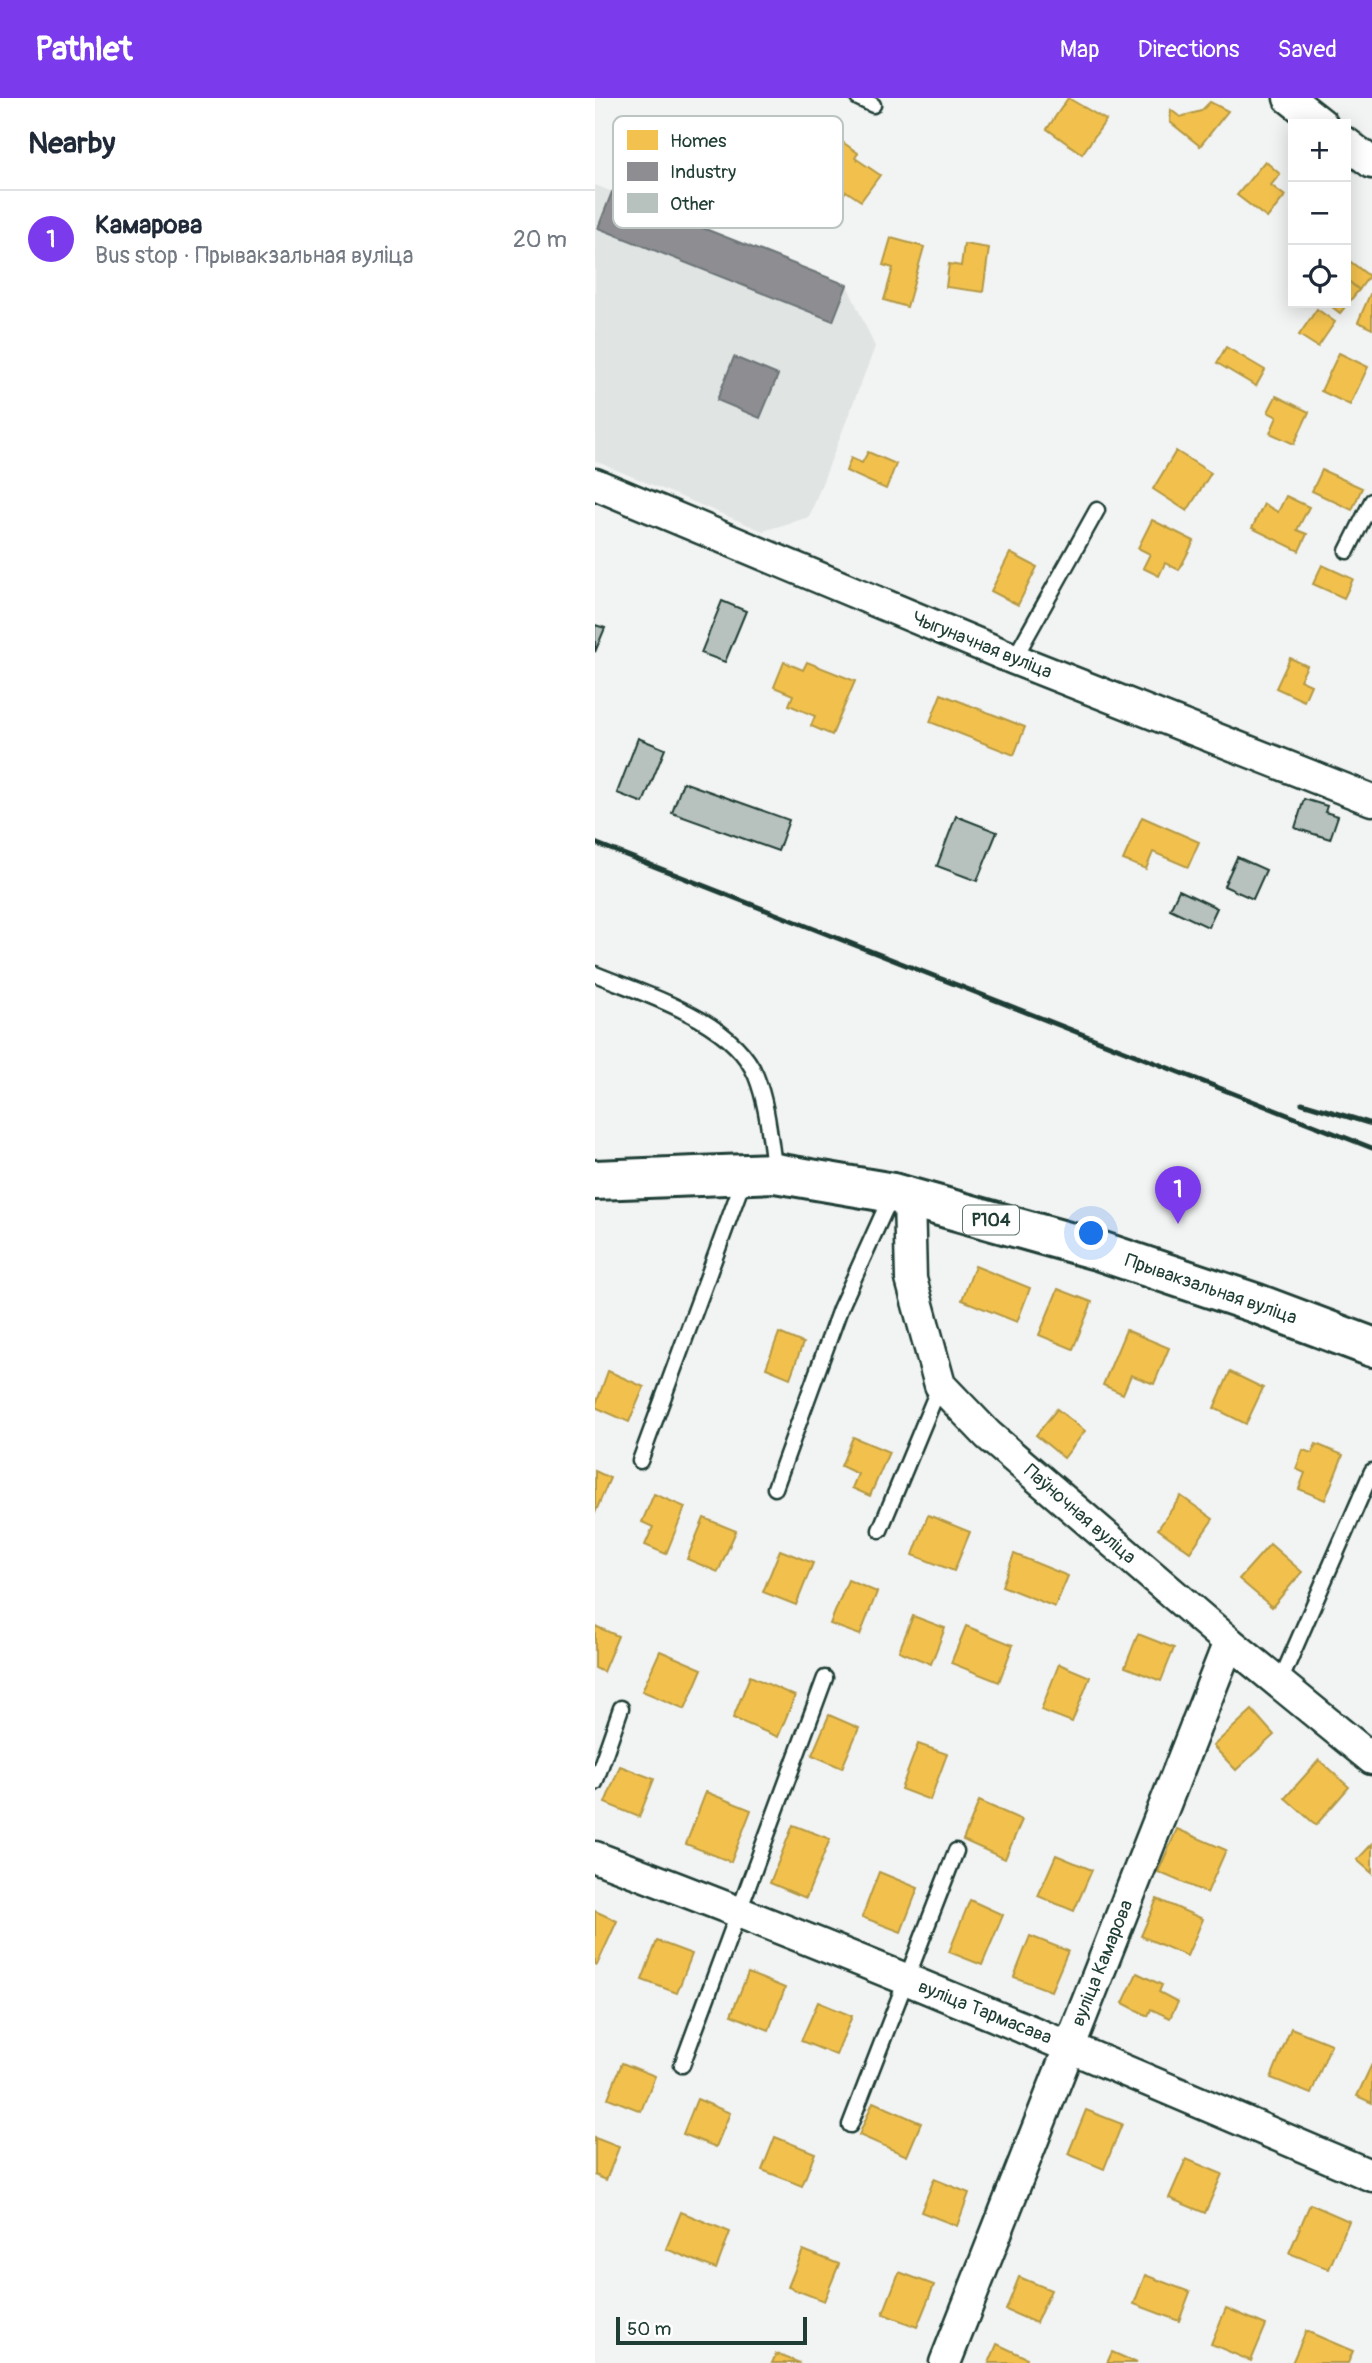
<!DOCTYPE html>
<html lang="en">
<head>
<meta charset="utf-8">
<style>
  body { margin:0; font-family:Pangolin,sans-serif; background:#f2f2f3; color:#1f2937 }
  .controls { position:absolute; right:21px; top:21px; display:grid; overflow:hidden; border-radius:0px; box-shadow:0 4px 18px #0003 }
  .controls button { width:63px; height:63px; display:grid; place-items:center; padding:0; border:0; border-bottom:2px solid #e0e1e3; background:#fff; color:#1f2937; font:35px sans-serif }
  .scale { position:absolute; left:21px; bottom:18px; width:191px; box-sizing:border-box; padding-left:7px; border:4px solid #1f3d34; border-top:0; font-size:19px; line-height:24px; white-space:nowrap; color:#1f3d34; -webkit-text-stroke:5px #fff; paint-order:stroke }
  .you { position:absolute; left:497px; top:1136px; width:24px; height:24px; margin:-18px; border:5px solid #fff; border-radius:50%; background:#1a73e8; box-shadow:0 0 0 10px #1a73e833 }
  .badge { display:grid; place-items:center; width:46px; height:46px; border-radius:50%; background:#7c3aed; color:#fff; font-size:23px; font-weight:700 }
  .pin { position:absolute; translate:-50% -58px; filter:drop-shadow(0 2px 4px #0008) }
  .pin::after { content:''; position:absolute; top:37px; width:24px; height:21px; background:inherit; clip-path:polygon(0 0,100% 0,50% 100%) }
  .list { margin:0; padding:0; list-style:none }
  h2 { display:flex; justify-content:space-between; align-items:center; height:91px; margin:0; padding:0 28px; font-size:30px }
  h2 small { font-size:23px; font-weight:400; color:#747a83 }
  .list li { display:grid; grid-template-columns:46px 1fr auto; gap:21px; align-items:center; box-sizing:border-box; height:98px; padding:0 28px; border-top:2px solid #e0e1e3 }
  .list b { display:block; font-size:26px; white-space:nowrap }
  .list p { margin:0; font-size:23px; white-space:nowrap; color:#747a83 }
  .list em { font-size:23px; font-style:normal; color:#747a83 }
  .icon { flex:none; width:38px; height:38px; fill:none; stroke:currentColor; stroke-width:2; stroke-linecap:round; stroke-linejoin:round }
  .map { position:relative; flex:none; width:777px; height:2265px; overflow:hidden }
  header { display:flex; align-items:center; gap:42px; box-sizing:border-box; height:98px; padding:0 35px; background:#7c3aed; color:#fff }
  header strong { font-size:33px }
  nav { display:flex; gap:38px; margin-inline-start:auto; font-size:24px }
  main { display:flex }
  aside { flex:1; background:#fff }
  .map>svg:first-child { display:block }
  .built { fill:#e0e4e3 }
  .homes { fill:#f2c14e; stroke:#b39946; stroke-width:2 }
  .industry { fill:#8d8d92; stroke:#6c7576; stroke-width:2 }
  .building { fill:#b7c1bd; stroke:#1f3d34; stroke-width:2 }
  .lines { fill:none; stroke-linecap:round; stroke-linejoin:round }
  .lane-casing { stroke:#1f3d34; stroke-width:19 }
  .street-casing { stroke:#1f3d34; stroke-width:35 }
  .primary-casing { stroke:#1f3d34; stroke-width:44 }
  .lane { stroke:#fff; stroke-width:14 }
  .street { stroke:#fff; stroke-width:30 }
  .primary { stroke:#fff; stroke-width:38 }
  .rail { stroke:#1f3d34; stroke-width:5 }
  .labels { text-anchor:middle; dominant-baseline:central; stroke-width:7; stroke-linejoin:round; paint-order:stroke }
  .shield { fill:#fff; stroke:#627771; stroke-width:2 }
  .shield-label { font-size:18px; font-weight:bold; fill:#1f3d34 }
  .street-label { font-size:19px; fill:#1f3d34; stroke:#fff }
  .key { fill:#fff; stroke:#bcc5c2; stroke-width:2 }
  .key-label { font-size:19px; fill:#1f3d34 }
</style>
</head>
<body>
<header>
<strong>Pathlet</strong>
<nav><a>Map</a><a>Directions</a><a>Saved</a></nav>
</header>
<main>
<aside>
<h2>Nearby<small></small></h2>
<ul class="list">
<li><span class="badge">1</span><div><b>Камарова</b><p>Bus stop · Прывакзальная вуліца</p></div><em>20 m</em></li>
</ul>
</aside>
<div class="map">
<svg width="777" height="2265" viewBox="0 0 777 2265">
  <rect width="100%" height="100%" fill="#f2f3f3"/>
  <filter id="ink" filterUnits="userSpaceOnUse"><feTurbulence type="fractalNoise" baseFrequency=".0143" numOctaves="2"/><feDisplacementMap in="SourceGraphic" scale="14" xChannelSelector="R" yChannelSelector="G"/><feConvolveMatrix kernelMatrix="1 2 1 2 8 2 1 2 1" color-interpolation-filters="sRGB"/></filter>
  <g filter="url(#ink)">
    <!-- built -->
    <path class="built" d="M0 87 252 187 280 249 214 419 168 433 0 363Z"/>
    <!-- homes -->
    <g class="homes">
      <path d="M473 0 511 22 487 56 452 31Z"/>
      <path d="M615 4 633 13 605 48 575 24 576 12 585 19 606 13Z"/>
      <path d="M246 43 263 55 260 60 285 77 266 103 251 93 244 103 217 84Z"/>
      <path d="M670 63 685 76 676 87 690 98 672 120 642 97Z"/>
      <path d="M296 140 329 149 312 209 289 202 298 170 288 167Z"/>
      <path d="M369 146 394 150 388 194 351 189 354 166 366 168Z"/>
      <path d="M756 164 774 178 764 192 751 181V170Z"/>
      <path d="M751 181 764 192 745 215 732 205H751Z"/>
      <path d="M775 196 777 197V231L763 224Z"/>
      <path d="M722 211 740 224 723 249 704 237Z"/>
      <path d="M631 249 670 272 661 288 622 265Z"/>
      <path d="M744 255 773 269 755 307 726 293Z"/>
      <path d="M681 298 714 314 699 346 675 335 682 319 673 314Z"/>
      <path d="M581 353 616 375 592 413 558 391Z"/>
      <path d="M273 354 301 366 291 391 251 373 256 360 267 365Z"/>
      <path d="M727 372 767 390 757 412 717 393Z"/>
      <path d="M691 398 714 409 702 432 712 436 704 453 657 430 669 406 683 414Z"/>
      <path d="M557 422 599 443 584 472 570 465 564 478 548 470 555 456 543 450Z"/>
      <path d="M415 455 442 469 423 507 396 493Z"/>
      <path d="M727 467 758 481 749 500 718 486Z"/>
      <path d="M695 560 712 568 705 582 716 587 709 603 681 590Z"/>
      <path d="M189 564 208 572 212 564 260 583 237 637 216 628 220 618 194 607 198 597 179 589Z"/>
      <path d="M346 596 430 629 419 657 335 624Z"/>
      <path d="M547 719 604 744 593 769 558 754 551 771 528 762Z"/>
      <path d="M380 1168 435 1190 422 1224 367 1202Z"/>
      <path d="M463 1191 497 1204 478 1251 444 1237Z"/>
      <path d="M531 1232 574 1250 559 1286 536 1277 528 1296 508 1287Z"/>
      <path d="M184 1235 208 1245 195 1280 171 1270Z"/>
      <path d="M13 1273 49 1289 34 1324 0 1309Z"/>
      <path d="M635 1274 668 1290 651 1326 619 1310Z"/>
      <path d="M462 1311 490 1333 469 1360 441 1337Z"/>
      <path d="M258 1339 294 1354 275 1398 257 1390 263 1376 246 1368Z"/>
      <path d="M721 1346 748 1357 730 1402 704 1391 710 1375 701 1371 708 1352 717 1355Z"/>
      <path d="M0 1373 15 1380 0 1415Z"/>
      <path d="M59 1396 90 1409 71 1456 50 1447 58 1429 47 1424Z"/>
      <path d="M586 1398 618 1421 595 1454 563 1431Z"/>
      <path d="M333 1417 375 1434 359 1473 318 1457Z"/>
      <path d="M109 1420 141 1433 123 1474 92 1461Z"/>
      <path d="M675 1446 707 1474 677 1509 644 1481Z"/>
      <path d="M185 1452 218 1465 201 1507 168 1494Z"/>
      <path d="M419 1456 473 1478 460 1509 407 1488Z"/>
      <path d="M253 1482 282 1494 265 1537 235 1526Z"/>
      <path d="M318 1518 350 1530 336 1566 304 1553Z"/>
      <path d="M0 1528 23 1538 8 1574 0 1570Z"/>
      <path d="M371 1528 418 1547 404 1584 356 1565Z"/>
      <path d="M543 1536 579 1550 566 1583 530 1569Z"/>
      <path d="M65 1553 107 1571 90 1611 47 1593Z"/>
      <path d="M464 1566 495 1579 477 1624 446 1612Z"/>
      <path d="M155 1578 200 1598 183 1639 138 1620Z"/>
      <path d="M657 1612 679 1637 641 1672 618 1648Z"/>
      <path d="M234 1617 264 1630 247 1670 217 1657Z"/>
      <path d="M323 1646 352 1656 335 1702 306 1691Z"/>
      <path d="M724 1662 754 1689 721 1727 690 1700Z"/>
      <path d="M25 1668 59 1681 44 1719 10 1705Z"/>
      <path d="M111 1694 156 1712 136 1764 91 1746Z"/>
      <path d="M384 1703 427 1722 410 1761 368 1742Z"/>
      <path d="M198 1727 235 1741 211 1800 175 1785Z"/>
      <path d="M582 1731 631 1752 612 1795 563 1774Z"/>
      <path d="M777 1746V1775L762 1762Z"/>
      <path d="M461 1757 497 1772 479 1813 443 1798Z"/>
      <path d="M284 1774 323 1790 306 1834 267 1819Z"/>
      <path d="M562 1801 608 1821 592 1858 546 1838Z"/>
      <path d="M375 1802 408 1817 387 1867 354 1854Z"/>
      <path d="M0 1813 22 1823 2 1867 0 1866Z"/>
      <path d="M435 1838 473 1853 456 1893 419 1879Z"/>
      <path d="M62 1843 97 1856 82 1895 47 1882Z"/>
      <path d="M153 1875 190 1890 174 1932 136 1917Z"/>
      <path d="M542 1875 567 1887 564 1894 583 1904 575 1920 556 1911 553 1918 528 1905Z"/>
      <path d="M223 1904 257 1918 241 1957 206 1943Z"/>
      <path d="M696 1930 736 1946 716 1996 676 1980Z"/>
      <path d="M27 1965 60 1978 46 2013 13 2000Z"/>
      <path d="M777 1966V2005L762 1998Z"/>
      <path d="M102 2001 135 2015 121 2049 88 2036Z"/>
      <path d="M278 2004 326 2025 312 2058 264 2037Z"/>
      <path d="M491 2012 527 2026 509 2071 473 2056Z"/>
      <path d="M180 2039 220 2055 207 2088 167 2072Z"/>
      <path d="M0 2040 24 2049 11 2082 0 2077Z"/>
      <path d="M591 2061 627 2076 610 2115 574 2100Z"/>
      <path d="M339 2081 374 2095 362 2128 326 2114Z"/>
      <path d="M715 2106 754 2123 734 2171 694 2155Z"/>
      <path d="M86 2114 135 2134 121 2171 71 2151Z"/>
      <path d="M208 2152 244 2166 229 2203 193 2189Z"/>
      <path d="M304 2174 339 2187 322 2229 288 2216Z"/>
      <path d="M550 2177 595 2194 584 2223 539 2206Z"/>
      <path d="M424 2179 456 2192 441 2225 411 2212Z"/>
      <path d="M631 2210 671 2227 656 2263 616 2246Z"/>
      <path d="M711 2233 758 2253 753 2265H697Z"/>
      <path d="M402 2246 432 2260 430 2265H394Z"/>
      <path d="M517 2254 542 2265H512Z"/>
      <path d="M181 2256 205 2265H177Z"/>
    </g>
    <!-- industry -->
    <g class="industry">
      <path d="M17 94 252 187 238 223 3 130Z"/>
      <path d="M139 259 183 277 165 320 122 302Z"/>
    </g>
    <!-- building -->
    <g class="building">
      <path d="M127 503 151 513 130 564 106 555Z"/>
      <path d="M0 527 10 530 0 554Z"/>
      <path d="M43 640 70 651 48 705 22 695Z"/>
      <path d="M88 684 194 722 183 753 77 715Z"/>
      <path d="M709 701 732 708 730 714 743 718 735 741 700 730Z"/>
      <path d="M361 718 402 734 382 783 342 768Z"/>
      <path d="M642 759 671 772 658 801 629 788Z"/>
      <path d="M584 792 622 810 613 829 575 811Z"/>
    </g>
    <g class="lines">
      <!-- lane casing -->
      <g class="lane-casing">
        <g id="lane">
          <path d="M263 0 278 7"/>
          <path d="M752 453 777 403"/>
          <path d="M419 561 502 412"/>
          <path d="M0 876C51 897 138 922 161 978 173 1008 175 1043 180 1074"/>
          <path d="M45 1363 149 1080"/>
          <path d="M180 1390 245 1211 297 1096"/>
          <path d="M285 1432 345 1287"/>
          <path d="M685 1584 777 1373"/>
          <path d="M0 1685 26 1610"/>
          <path d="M87 1967 230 1580"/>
          <path d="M255 2027 361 1753"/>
        </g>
      </g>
      <!-- street casing -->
      <g class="street-casing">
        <g id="street">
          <path d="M694 0 727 26"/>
          <path d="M751 45 777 65"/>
          <path d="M0 386 419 561 777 702"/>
          <path d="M314 1100 316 1181 345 1287 393 1337 634 1544 777 1661"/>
          <path d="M0 1759C262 1857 520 1968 777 2078"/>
          <path d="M350 2265 634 1544"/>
        </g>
      </g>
      <!-- primary casing -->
      <g class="primary-casing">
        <path id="primary" d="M0 1082 180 1075 298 1095 502 1152 660 1205 777 1249"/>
      </g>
      <!-- lane -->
      <use href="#lane" class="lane"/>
      <!-- street -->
      <use href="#street" class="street"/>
      <!-- primary -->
      <use href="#primary" class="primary"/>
      <!-- rail -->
      <g class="rail">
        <path d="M0 745 777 1050"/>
        <path d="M707 1005 777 1026"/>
      </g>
    </g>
  </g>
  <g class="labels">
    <!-- shield labels -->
    <rect class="shield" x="368" y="1107.5" width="56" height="29" rx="5"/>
    <g class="shield-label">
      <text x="396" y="1122">Р104</text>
    </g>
    <!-- street labels -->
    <g class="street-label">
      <text transform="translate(387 547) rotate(22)">Чыгуначная вуліца</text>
      <text transform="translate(616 1191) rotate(19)">Прывакзальная вуліца</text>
      <text transform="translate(485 1416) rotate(41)">Паўночная вуліца</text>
      <text transform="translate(507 1865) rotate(-68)">вуліца Камарова</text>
      <text transform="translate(390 1914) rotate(22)">вуліца Тармасава</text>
    </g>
  </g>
  <!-- legend -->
  <rect x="18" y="18" width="230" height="112" rx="10" class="key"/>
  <rect x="32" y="32" width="31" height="20" fill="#f2c14e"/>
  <rect x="32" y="64" width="31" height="19" fill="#8d8d92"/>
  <rect x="32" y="95" width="31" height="20" fill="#b7c1bd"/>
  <g class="key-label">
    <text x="75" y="49">Homes</text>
    <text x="75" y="80">Industry</text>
    <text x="75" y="112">Other</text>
  </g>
</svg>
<div class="controls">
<button>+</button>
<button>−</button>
<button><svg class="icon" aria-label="locate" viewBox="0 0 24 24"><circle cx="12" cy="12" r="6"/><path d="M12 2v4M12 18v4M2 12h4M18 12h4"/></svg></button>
</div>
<div class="scale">50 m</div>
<div class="you"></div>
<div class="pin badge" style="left:583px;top:1126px">1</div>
</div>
</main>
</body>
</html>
